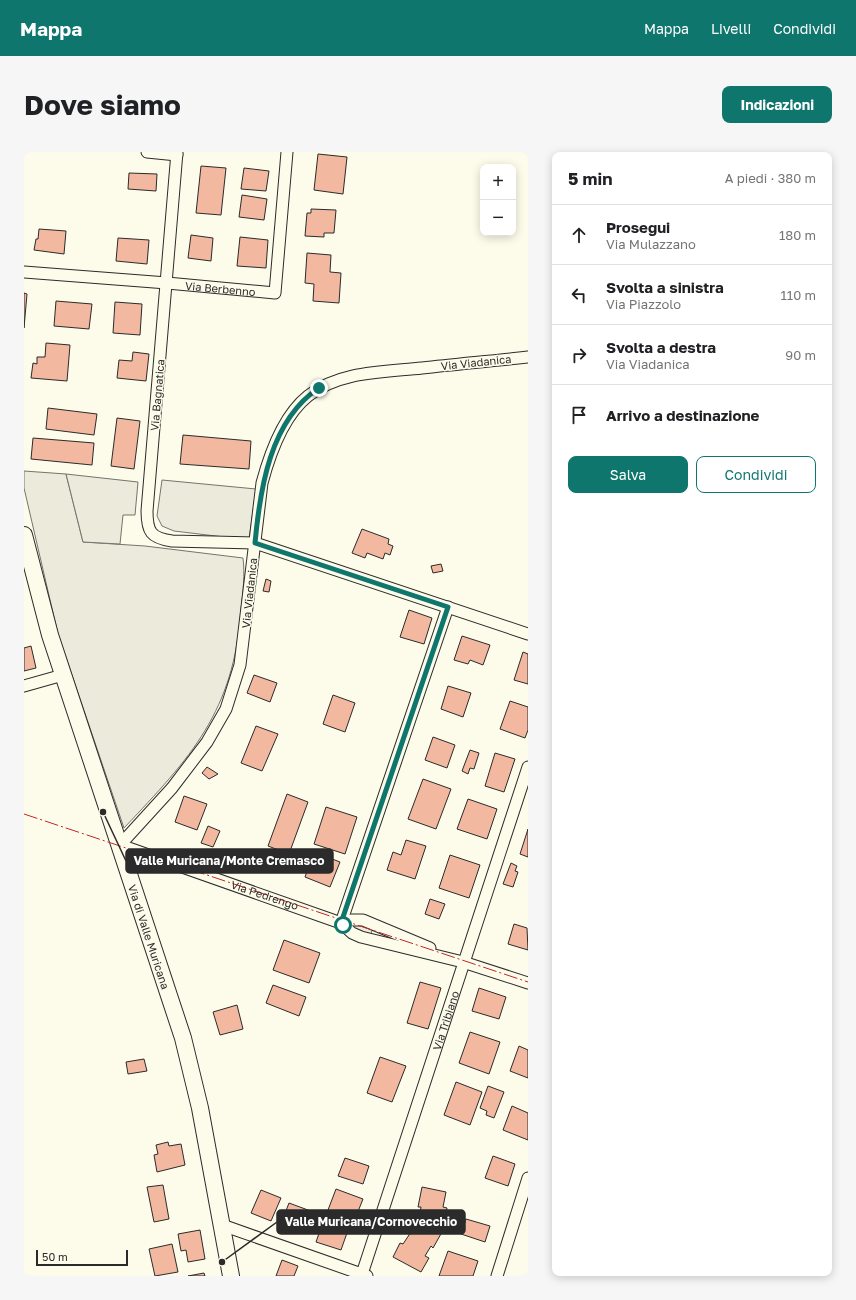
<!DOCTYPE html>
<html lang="it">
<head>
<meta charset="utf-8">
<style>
  body { margin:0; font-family:"Golos Text",sans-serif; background:#f6f6f6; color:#202124 }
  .controls { position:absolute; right:12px; top:12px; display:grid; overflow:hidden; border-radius:8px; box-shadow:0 2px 10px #0003 }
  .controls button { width:36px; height:36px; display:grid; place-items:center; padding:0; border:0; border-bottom:1px solid #e0e0e0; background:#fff; color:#202124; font:20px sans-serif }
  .scale { position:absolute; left:12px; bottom:10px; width:92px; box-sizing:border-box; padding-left:4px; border:2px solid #2b2b2b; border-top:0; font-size:11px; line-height:14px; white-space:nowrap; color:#2b2b2b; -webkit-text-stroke:3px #fdfbea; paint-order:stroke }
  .stop { position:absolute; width:12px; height:12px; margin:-9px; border:3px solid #0f766e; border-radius:50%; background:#fff }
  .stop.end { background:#0f766e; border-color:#fff; box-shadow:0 1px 4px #0008 }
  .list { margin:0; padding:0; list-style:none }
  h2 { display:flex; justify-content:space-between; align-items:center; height:52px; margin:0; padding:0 16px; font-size:17px }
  h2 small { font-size:13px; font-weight:400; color:#757577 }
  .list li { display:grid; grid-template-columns:26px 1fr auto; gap:12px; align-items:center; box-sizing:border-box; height:60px; padding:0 16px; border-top:1px solid #e0e0e0 }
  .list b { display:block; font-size:15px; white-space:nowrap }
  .list p { margin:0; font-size:13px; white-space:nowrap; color:#757577 }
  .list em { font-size:13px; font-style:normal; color:#757577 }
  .actions { display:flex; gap:8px; padding:12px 16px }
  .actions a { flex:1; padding:9px 0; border:1px solid #0f766e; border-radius:8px; text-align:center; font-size:14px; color:#0f766e }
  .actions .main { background:#0f766e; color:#fff }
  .icon { flex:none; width:22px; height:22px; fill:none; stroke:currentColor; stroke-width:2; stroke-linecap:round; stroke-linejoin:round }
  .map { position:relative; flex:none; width:504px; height:1124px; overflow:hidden; border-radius:8px }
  header { display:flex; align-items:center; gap:24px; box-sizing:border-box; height:56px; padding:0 20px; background:#0f766e; color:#fff }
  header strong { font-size:19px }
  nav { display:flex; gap:22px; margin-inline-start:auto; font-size:14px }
  .intro { display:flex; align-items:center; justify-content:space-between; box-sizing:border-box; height:96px; padding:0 24px }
  h1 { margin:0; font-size:28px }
  .button { padding:10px 18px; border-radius:8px; background:#0f766e; color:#fff; font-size:14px; font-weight:700 }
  main { display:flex; gap:24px; padding:0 24px }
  aside { flex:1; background:#fff; border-radius:8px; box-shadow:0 2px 10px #0003 }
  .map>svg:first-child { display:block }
  .green { fill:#ecebdb; stroke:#74746e }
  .parking { fill:#eceadb; stroke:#74746e }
  .building { fill:#f2b8a0; stroke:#2b2b2b }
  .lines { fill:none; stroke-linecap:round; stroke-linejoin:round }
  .street-casing { stroke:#2b2b2b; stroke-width:13 }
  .secondary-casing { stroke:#2b2b2b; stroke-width:18 }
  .street { stroke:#fdfbea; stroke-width:11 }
  .secondary { stroke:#fdfbea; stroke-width:16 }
  .power { stroke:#c62828; stroke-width:1; stroke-dasharray:14 3 2 3; stroke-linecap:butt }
  .route { stroke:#0f766e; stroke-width:5 }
  .labels { text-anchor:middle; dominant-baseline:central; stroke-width:3; stroke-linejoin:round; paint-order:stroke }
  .street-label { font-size:11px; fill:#2b2b2b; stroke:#fdfbea }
  .leader { fill:none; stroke:#2b2b2b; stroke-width:1.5 }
  .callout-dot { fill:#2b2b2b; stroke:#fdfbea; stroke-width:1.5 }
  .callout { fill:#2b2b2b; stroke:#2b2b2b; stroke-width:1.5 }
  .callout-label { font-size:12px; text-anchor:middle; font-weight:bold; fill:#fff }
</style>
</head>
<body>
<header>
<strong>Mappa</strong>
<nav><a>Mappa</a><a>Livelli</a><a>Condividi</a></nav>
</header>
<div class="intro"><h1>Dove siamo</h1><a class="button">Indicazioni</a></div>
<main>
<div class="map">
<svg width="504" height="1124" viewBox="0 0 504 1124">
  <rect width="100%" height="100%" fill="#fdfbea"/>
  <!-- green -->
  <g class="green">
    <path d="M0 319 42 322 59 390 121 394 219 406C221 422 219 440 217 457 210 560 167 605 100 676L34 482 0 336Z"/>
    <path d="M138 328 232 337 225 388 150 379 138 374 133 364Z"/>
    <path d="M327 771 349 776 346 784H343L326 773Z"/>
  </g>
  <!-- parking -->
  <path class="parking" d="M42 322 114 330 111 363H99L96 392 59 390Z"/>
  <!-- building -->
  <g class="building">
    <path d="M294 2 323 5 319 42 290 38Z"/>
    <path d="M177 14 202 16 197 63 172 61Z"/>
    <path d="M220 16 245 19 242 39 217 37Z"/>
    <path d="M105 21 133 22 132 39 104 37Z"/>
    <path d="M218 43 243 47 240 68 215 65Z"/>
    <path d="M287 57 312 58 310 81H300V85L281 84 283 61H287Z"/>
    <path d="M15 77 42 79 40 102 10 98 12 87H14Z"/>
    <path d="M167 83 189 86 187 109 164 106Z"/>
    <path d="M216 85 244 88 242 116 213 114Z"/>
    <path d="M94 86 125 88 123 112 92 109Z"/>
    <path d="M283 101 307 103 306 120 317 121 315 151 289 149 290 132 281 131Z"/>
    <path d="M0 141 3 142 0 176Z"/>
    <path d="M32 149 68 152 65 177 30 174Z"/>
    <path d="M91 150 118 152 116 183 89 181Z"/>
    <path d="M22 191 46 193 43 229 7 226 9 211 13 212V205H21Z"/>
    <path d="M109 200 125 202 122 229 93 226 95 208 108 209Z"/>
    <path d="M24 256 73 262 70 283 22 277Z"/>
    <path d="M93 266 116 269 110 317 87 314Z"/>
    <path d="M159 283 227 289 225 317 156 312Z"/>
    <path d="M9 286 70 291 68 313 7 307Z"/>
    <path d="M338 377 365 387 364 392 369 394 366 403 361 401 359 407 343 401 341 406 328 401Z"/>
    <path d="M417 412 419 419 409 421 407 414Z"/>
    <path d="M242 427 247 429 245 440 239 439Z"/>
    <path d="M385 458 408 466 400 492 376 485Z"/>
    <path d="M438 484 466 493 459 513 446 508 444 512 430 508Z"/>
    <path d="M7 494 12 516 0 519V496Z"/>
    <path d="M499 500 504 502V532L490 528Z"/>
    <path d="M230 523 253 531 246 550 223 541Z"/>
    <path d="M424 534 447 541 439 565 417 557Z"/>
    <path d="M309 543 331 551 321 580 299 572Z"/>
    <path d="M486 549 504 555V578L501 586 476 577Z"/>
    <path d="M232 574 254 582 238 619 217 611Z"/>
    <path d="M409 585 431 593 423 616 401 608Z"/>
    <path d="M446 598 455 601 450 617 446 616 444 622 438 619Z"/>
    <path d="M471 601 491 607 480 640 461 634Z"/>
    <path d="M183 615 194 622 185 627 178 621Z"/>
    <path d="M399 627 427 637 412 677 384 667Z"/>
    <path d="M263 642 284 650 265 702 244 694Z"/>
    <path d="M160 644 183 652 173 678 151 670Z"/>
    <path d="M444 647 473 657 463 687 433 677Z"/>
    <path d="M302 655 333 665 321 702 290 692Z"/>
    <path d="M184 674 196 679 189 695 177 691Z"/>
    <path d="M504 677V705L496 702Z"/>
    <path d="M382 688 402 694 391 727 363 718 369 700 377 703Z"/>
    <path d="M290 700 316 710 306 735 281 725Z"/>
    <path d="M426 703 456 713 445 746 415 736Z"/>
    <path d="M487 711 493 714 491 719 494 720 489 735 479 732Z"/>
    <path d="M406 747 421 752 415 767 401 762Z"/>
    <path d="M490 772 503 776 504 798 484 792Z"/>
    <path d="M260 788 296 801 285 831 249 818Z"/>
    <path d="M396 830 417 836 404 877 383 871Z"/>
    <path d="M249 833 282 845 275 864 242 851Z"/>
    <path d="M455 836 482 845 475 867 448 859Z"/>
    <path d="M213 853 219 877 196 883 189 860Z"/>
    <path d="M446 880 476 890 465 922 435 911Z"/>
    <path d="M495 894 504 898V926L486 919Z"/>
    <path d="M356 905 382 914 368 950 343 941Z"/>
    <path d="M120 907 123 919 104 922 102 910Z"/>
    <path d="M432 930 458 940 446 973 420 963Z"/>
    <path d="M464 934 480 940 470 966 462 963 463 959 456 956Z"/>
    <path d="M488 954 504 961V988L479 978Z"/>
    <path d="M144 990 145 994 157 992 161 1013 133 1020 130 1003 134 1002 132 993Z"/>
    <path d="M469 1004 491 1012 484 1034 461 1026Z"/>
    <path d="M321 1006 345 1014 339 1032 314 1024Z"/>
    <path d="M139 1033 145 1067 130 1070 123 1035Z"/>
    <path d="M398 1035 422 1040 419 1055 423 1056 420 1073 416 1072 413 1078 418 1080 409 1096 407 1094 401 1104 405 1106 397 1120 369 1105 376 1091 379 1092 395 1068 397 1055H394Z"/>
    <path d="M312 1037 339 1047 331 1067 304 1058Z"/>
    <path d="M237 1038 257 1046 247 1069 227 1061Z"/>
    <path d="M265 1051 284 1058 275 1080 256 1074Z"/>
    <path d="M442 1067 466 1074 461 1090 437 1082Z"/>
    <path d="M299 1070 324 1078 317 1098 292 1090Z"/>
    <path d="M176 1078 181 1107 164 1110 162 1098 157 1099 154 1082Z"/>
    <path d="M148 1092 154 1120 131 1124 125 1097Z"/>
    <path d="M424 1099 454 1109 449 1124H415Z"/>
    <path d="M258 1108 274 1114 270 1124H252Z"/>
    <path d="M180 1121 181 1124H164Z"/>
  </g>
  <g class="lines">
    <!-- street casing -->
    <g class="street-casing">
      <g id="street">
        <path d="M123 0 153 3"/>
        <path d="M153 0 123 359C123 380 127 386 148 389L231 391 504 482"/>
        <path id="s1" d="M0 120 143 131 251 141 263 0"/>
        <path d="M504 205C469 209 433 212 398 216 361 220 315 219 284 244 260 263 246 301 238 331L216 513 202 557 183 590 148 636 96 693 317 771 328 781 337 785 439 810 504 831"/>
        <path d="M0 534 39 523"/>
        <path d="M317 771 424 455"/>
        <path d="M317 771 327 768H339L406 796"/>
        <path d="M198 1073 343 1124"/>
        <path id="s2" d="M338 1122 504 615"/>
        <path d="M473 1124 504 1026"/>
      </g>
    </g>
    <!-- secondary casing -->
    <g class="secondary-casing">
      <g id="secondary">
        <path id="s3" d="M0 383 26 483 159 886 176 956 207 1124"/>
      </g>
    </g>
    <!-- street -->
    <use href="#street" class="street"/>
    <!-- secondary -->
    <use href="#secondary" class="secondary"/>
    <!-- power -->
    <path class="power" id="s4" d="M0 662 504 830"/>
  </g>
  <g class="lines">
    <!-- route -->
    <path class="route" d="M295 236C246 268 236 337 231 391L424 455 317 771 319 773"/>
  </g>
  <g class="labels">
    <!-- street labels -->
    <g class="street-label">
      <text stroke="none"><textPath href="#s1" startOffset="197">Via Berbenno</textPath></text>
      <text transform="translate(452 210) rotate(-6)">Via Viadanica</text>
      <text transform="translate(133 243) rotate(-85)">Via Bagnatica</text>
      <text transform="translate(225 441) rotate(-84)">Via Viadanica</text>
      <text stroke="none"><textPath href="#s4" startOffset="254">Via Pedrengo</textPath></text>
      <text stroke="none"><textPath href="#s3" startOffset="421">Via di Valle Muricana</textPath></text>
      <text stroke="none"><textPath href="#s2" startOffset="267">Via Tribiano</textPath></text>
    </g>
  </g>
  <!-- callouts -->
  <path class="leader" d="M79 660L102 709M198 1110L253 1070"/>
  <g class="callout-dot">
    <circle cx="79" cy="660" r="4"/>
    <circle cx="198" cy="1110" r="4"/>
  </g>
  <g class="callout">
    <rect x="102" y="697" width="207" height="24" rx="4"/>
    <rect x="253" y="1058" width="188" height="24" rx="4"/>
  </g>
  <g class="callout-label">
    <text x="205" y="713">Valle Muricana/Monte Cremasco</text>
    <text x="347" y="1074">Valle Muricana/Cornovecchio</text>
  </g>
</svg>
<div class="controls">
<button>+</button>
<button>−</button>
</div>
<div class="scale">50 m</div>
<div class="stop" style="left:319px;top:773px"></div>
<div class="stop end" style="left:295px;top:236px"></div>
</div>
<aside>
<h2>5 min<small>A piedi · 380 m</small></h2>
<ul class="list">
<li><svg class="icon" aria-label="ahead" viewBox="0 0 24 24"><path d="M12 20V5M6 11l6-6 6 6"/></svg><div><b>Prosegui</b><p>Via Mulazzano</p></div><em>180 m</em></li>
<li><svg class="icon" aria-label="left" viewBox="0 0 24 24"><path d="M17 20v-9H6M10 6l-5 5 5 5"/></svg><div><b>Svolta a sinistra</b><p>Via Piazzolo</p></div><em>110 m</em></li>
<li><svg class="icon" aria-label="right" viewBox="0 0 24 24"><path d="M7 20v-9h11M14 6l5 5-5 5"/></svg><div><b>Svolta a destra</b><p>Via Viadanica</p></div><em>90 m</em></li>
<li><svg class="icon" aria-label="arrive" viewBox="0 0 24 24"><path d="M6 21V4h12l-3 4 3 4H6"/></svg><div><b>Arrivo a destinazione</b></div></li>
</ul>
<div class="actions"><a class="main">Salva</a><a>Condividi</a></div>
</aside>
</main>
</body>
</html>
